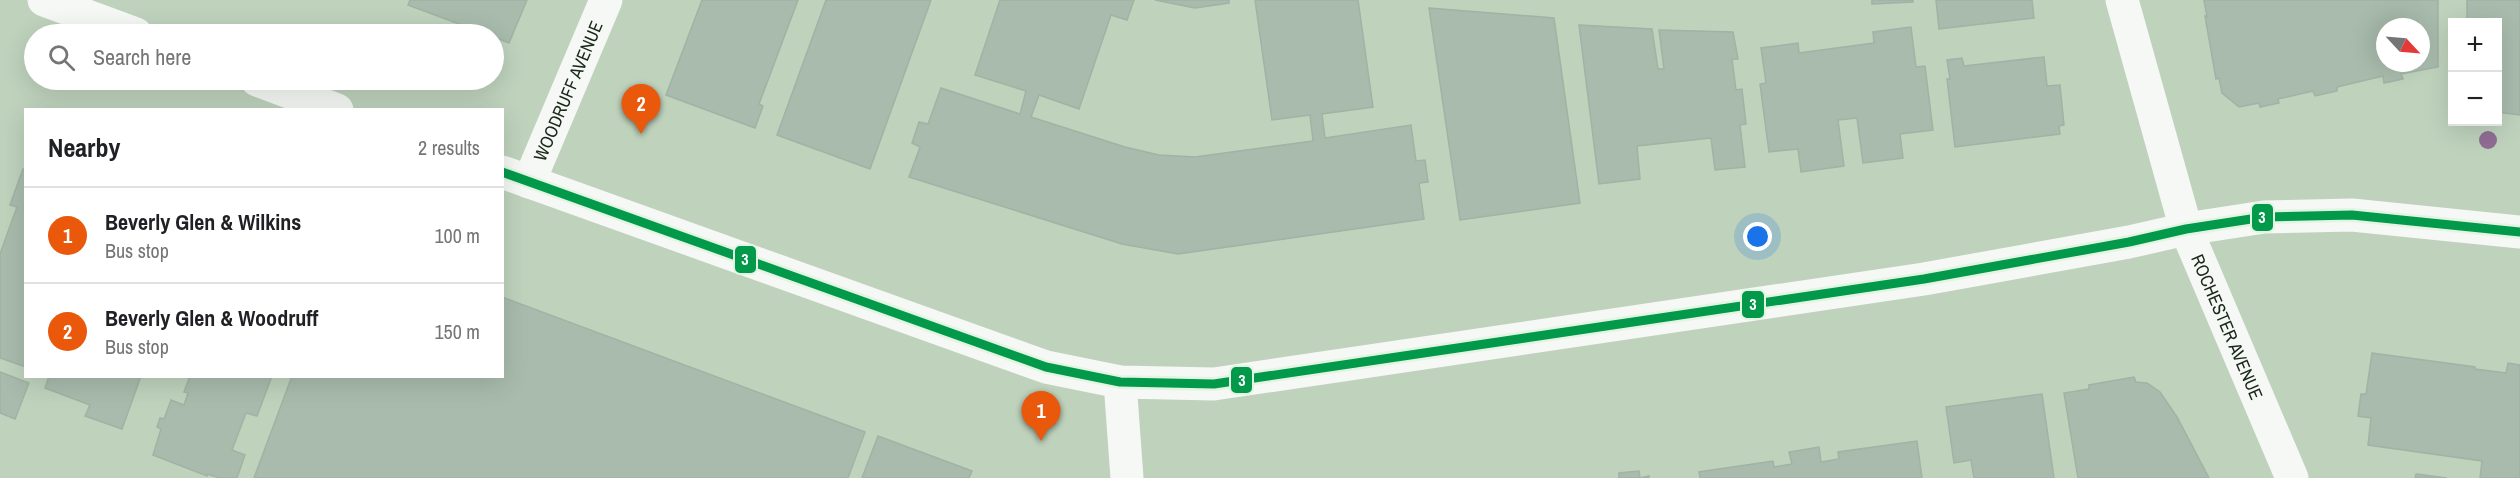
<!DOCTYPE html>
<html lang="en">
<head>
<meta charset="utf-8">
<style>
  body { margin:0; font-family:"Archivo Narrow",sans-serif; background:#f6f6f6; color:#202124 }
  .controls { position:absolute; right:18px; top:18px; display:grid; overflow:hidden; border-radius:0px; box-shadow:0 6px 24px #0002 }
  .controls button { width:54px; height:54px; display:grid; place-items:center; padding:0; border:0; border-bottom:2px solid #e0e0e0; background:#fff; color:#202124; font:30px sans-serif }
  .compass { position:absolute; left:2376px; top:18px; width:54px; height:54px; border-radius:50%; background:#fff; box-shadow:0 6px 24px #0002; rotate:116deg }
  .you { position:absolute; left:1758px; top:237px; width:21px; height:21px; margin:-15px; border:4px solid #fff; border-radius:50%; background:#1a73e8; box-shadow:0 0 0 9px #1a73e833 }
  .badge { display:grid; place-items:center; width:39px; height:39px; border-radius:50%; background:#ea580c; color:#fff; font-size:20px; font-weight:700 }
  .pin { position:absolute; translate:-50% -50px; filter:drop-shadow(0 2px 3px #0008) }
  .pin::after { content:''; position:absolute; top:32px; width:21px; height:18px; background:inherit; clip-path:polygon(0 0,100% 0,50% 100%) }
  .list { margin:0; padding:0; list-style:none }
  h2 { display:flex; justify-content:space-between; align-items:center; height:78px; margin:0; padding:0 24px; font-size:26px }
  h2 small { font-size:20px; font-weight:400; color:#757577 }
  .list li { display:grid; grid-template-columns:39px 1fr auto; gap:18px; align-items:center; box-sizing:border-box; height:96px; padding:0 24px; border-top:2px solid #e0e0e0 }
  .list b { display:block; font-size:22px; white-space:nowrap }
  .list p { margin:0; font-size:20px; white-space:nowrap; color:#757577 }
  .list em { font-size:20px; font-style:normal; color:#757577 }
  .icon { flex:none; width:33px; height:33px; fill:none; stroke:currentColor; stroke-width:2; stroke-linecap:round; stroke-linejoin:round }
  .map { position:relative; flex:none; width:2520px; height:478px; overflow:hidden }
  .search { position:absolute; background:#fff; box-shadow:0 6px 24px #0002; left:24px; top:24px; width:480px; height:66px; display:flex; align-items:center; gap:15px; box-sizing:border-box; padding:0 21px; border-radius:33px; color:#757577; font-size:22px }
  .panel { position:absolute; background:#fff; box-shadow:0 6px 24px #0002; left:24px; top:108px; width:480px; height:270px; border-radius:0px }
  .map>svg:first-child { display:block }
  .building { fill:#a8bbac; stroke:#a0b3a4; stroke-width:1.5; fill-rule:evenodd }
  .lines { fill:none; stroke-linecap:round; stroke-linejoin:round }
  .minor { stroke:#f5f8f5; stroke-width:33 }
  .secondary { stroke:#f5f8f5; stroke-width:33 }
  .bus-1-casing { stroke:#e3f5e2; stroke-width:14 }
  .bus-1 { stroke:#02994b; stroke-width:9 }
  .tree { fill:#906e94 }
  .labels { text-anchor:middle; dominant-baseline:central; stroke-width:4.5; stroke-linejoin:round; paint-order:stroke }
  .street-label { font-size:18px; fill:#192618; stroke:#e3f5e2 }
  .line-badge { stroke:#e3f5e2; stroke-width:2 }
  .badge-label { font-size:16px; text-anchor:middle; font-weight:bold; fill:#fff }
</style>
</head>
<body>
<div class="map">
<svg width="2520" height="478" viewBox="0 0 2520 478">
  <rect width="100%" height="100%" fill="#bed2bc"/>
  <!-- building -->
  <g class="building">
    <path d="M410 0H527L509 43 494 37V34H486L408 5Z"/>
    <path d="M702 0H798L759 104 763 106 755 128 666 95Z"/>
    <path d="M826 0H931L870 169 777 135Z"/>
    <path d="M1000 0H1134L1127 20 1111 15 1079 109 1039 95 1031 117 1125 147 1159 155 1195 157 1313 141 1310 115 1272 120 1255 0H1358L1373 107 1322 114 1325 138 1411 125 1416 161 1425 160 1428 182 1419 183 1424 219 1178 254 1122 244 909 177 920 147 912 143 919 122 928 124 941 88 1020 114 1026 91 975 75Z"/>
    <path d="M1155 0H1229V3L1195 8Z"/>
    <path d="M1872 0H1913V2L1872 4Z"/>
    <path d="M1936 0H2032L2034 18 1939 29Z"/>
    <path d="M2204 0H2438V67L2401 74 2403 79 2384 83 2383 76 2337 87V91L2315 96 2313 91 2278 99 2279 103 2260 107 2259 103 2239 107 2222 93 2219 78 2216 79 2205 16 2207 17ZM2385 27H2421V63H2385Z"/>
    <path d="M2467 0H2520V115L2498 112V22H2467Z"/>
    <path d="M1429 8 1554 18 1580 203 1460 220Z"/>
    <path d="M1579 25 1652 29 1658 69H1664L1659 30 1733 32 1738 59H1732L1736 90 1742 89 1746 124 1740 125 1745 167 1715 170 1711 138 1637 146 1640 179 1599 184Z"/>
    <path d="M1911 27 1916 67 1925 66 1933 130 1900 134 1903 158 1863 163 1857 118 1838 120 1844 166 1801 172 1798 149 1769 152 1760 84 1766 83 1761 48 1798 43 1799 53 1874 43 1873 32Z"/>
    <path d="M2044 57 2047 86 2060 85 2064 125 2059 126 2060 134 1955 147 1947 79H1950L1947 60 1962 58 1964 66Z"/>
    <path d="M23 169 26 170V367L0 358V254L17 207 10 205Z"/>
    <path d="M502 297 865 432 848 478H254L292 376H502Z"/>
    <path d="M2372 353 2475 367V369L2506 373 2508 363 2520 365V478H2480L2482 461 2368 445 2371 418 2358 416 2361 394H2366Z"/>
    <path d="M0 372 29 383 15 419 0 413Z"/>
    <path d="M49 376H141L122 429 85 416 90 405 45 388Z"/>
    <path d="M190 376H272L257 416 246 413 232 450 245 455 237 478H220L207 474V476L153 455 161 429 157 427 160 418 164 419 171 400 184 405 188 393 184 392Z"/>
    <path d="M2134 377 2136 382 2147 383 2160 392 2177 417 2209 478H2078L2064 393 2089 389V385Z"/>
    <path d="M2042 394 2054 478H1974L1971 460 1954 463 1946 407Z"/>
    <path d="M878 436 972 471 969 478H862Z"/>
    <path d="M1917 441 1922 478H1700L1699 472 1773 461 1774 467 1792 464 1789 452 1819 447 1821 462 1839 459 1838 452Z"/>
    <path d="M1639 471 1640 478 1649 476V478H1619V473Z"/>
    <path d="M2416 474 2447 478H2415Z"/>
  </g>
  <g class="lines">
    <!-- minor -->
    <g class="minor">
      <path id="s1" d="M2122 0 2186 229 2292 478"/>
      <path id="s2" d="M529 182 606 0"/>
      <path d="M1120 382 1127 478"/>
    </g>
    <!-- secondary -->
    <g class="secondary">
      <path d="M44 0 136 34"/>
      <path d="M257 80 337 110"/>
      <path d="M502 172 1046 367 1120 382 1214 384 1924 279 2129 242 2186 229 2264 217 2352 215 2520 232"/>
    </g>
    <!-- bus-1 casing -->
    <g class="bus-1-casing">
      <path id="bus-1" d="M502 172 1046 367 1120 382 1214 384 1924 279 2129 242 2186 229 2264 217 2352 215 2520 232"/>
    </g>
    <!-- bus-1 -->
    <use href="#bus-1" class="bus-1"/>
  </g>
  <!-- trees -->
  <circle class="tree" cx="2488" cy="140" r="9"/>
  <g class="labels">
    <!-- street labels -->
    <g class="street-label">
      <text stroke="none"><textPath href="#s2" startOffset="99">WOODRUFF AVENUE</textPath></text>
      <text stroke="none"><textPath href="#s1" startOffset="344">ROCHESTER AVENUE</textPath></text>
    </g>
  </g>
  <g class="line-badge">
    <rect x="2251" y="203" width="23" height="29" rx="6" fill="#02994b"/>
    <rect x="734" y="245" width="23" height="29" rx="6" fill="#02994b"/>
    <rect x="1741" y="290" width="24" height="29" rx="6" fill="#02994b"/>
    <rect x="1230" y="366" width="23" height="28" rx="6" fill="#02994b"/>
  </g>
  <g class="badge-label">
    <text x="2262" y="223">3</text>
    <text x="745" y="265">3</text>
    <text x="1753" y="310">3</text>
    <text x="1242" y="386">3</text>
  </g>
</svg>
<div class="controls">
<button>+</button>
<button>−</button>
</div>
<svg class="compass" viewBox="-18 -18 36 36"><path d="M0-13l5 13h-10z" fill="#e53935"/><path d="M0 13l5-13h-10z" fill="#757577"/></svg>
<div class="you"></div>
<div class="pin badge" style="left:1041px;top:441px">1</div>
<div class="pin badge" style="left:641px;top:134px">2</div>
<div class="search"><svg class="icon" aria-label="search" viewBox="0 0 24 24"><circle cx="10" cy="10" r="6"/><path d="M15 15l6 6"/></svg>Search here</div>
<section class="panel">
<h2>Nearby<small>2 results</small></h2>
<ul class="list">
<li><span class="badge">1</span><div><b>Beverly Glen &amp; Wilkins</b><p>Bus stop</p></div><em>100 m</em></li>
<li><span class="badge">2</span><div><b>Beverly Glen &amp; Woodruff</b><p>Bus stop</p></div><em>150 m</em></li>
</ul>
</section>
</div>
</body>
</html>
